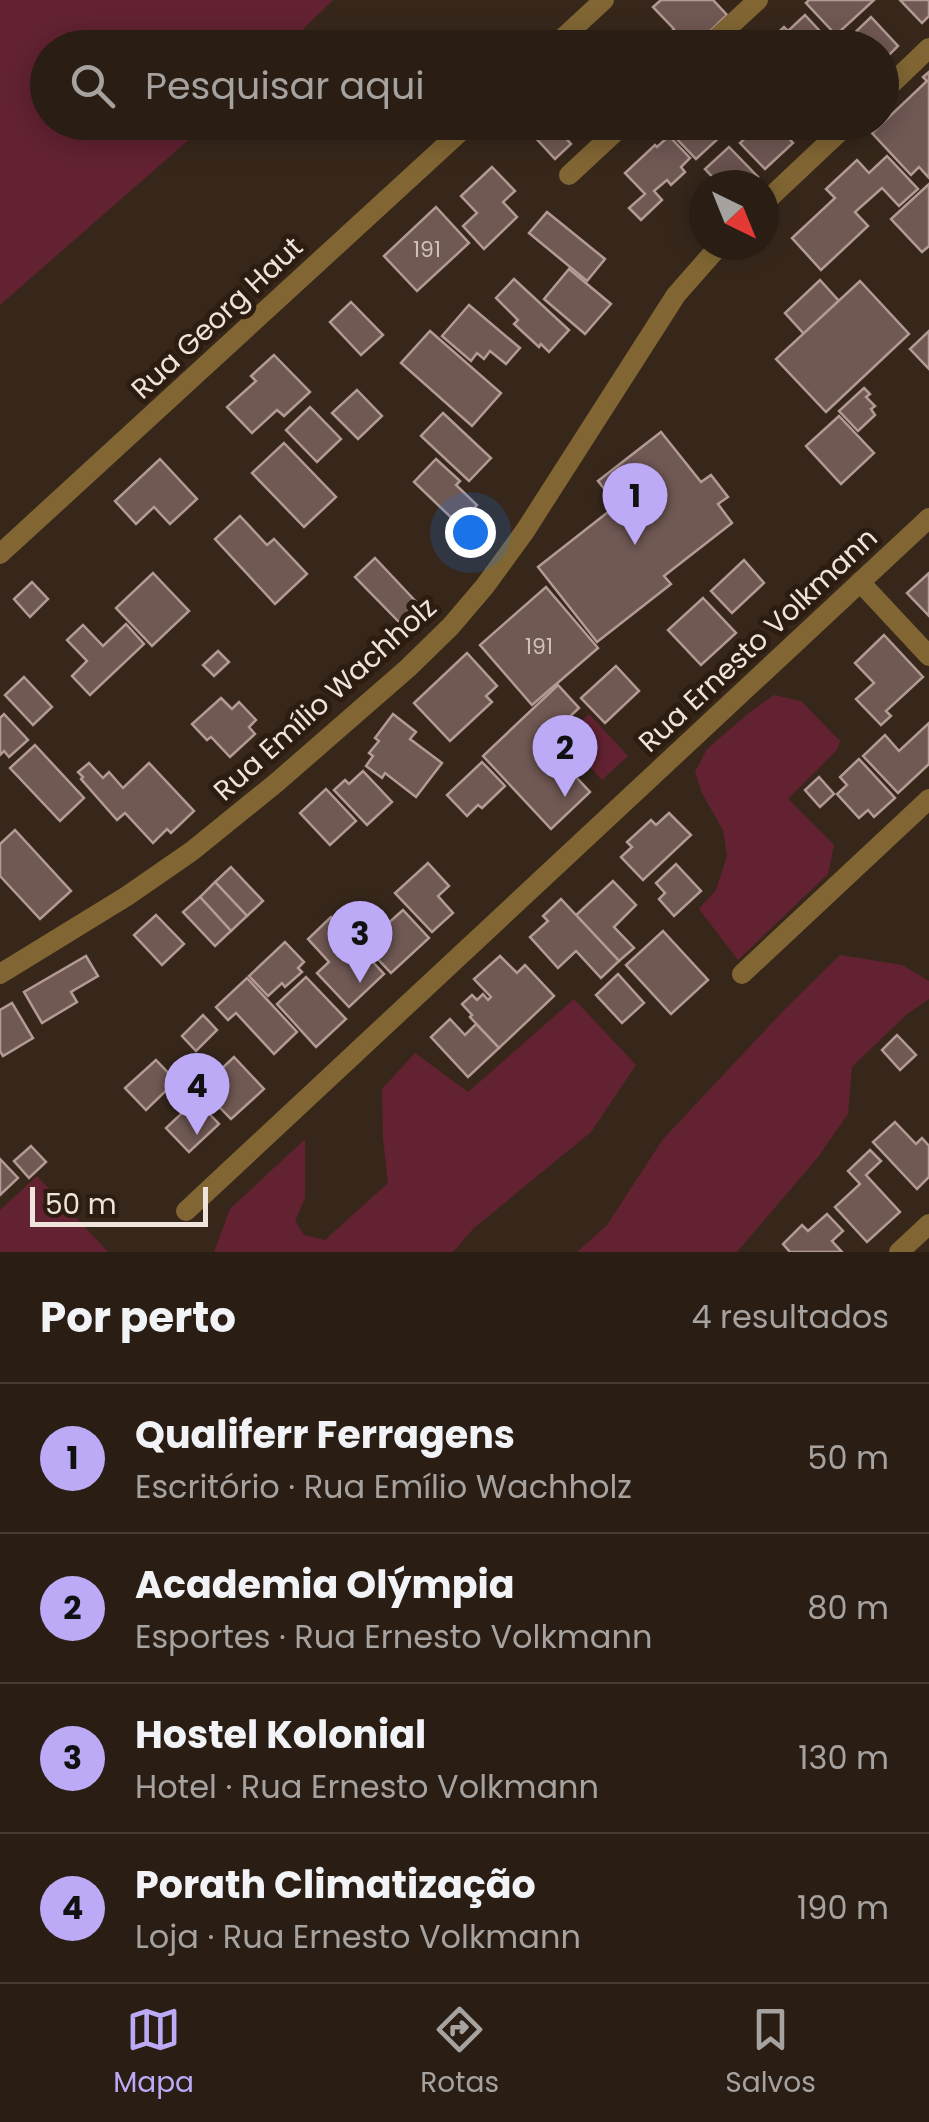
<!DOCTYPE html>
<html lang="pt">
<head>
<meta charset="utf-8">
<style>
  body { margin:0; font-family:Poppins,sans-serif; background:#31261d; color:#f1f3f6 }
  .compass { position:absolute; left:689px; top:170px; width:90px; height:90px; border-radius:50%; background:#291d14; box-shadow:0 5px 25px #0003; rotate:137deg }
  .scale { position:absolute; left:30px; bottom:25px; width:178px; box-sizing:border-box; padding-left:10px; border:5px solid #efe4dc; border-top:0; font-size:28px; line-height:35px; white-space:nowrap; color:#efe4dc; -webkit-text-stroke:8px #2d1d11; paint-order:stroke }
  .you { position:absolute; left:470px; top:532px; width:35px; height:35px; margin:-25px; border:8px solid #fff; border-radius:50%; background:#1a73e8; box-shadow:0 0 0 15px #1a73e833 }
  .badge { display:grid; place-items:center; width:65px; height:65px; border-radius:50%; background:#bcaaf6; color:#111; font-size:32px; font-weight:700 }
  .pin { position:absolute; translate:-50% -82px; filter:drop-shadow(0 2px 5px #0008) }
  .pin::after { content:''; position:absolute; top:52px; width:35px; height:30px; background:inherit; clip-path:polygon(0 0,100% 0,50% 100%) }
  .list { margin:0; padding:0; list-style:none }
  h2 { display:flex; justify-content:space-between; align-items:center; height:130px; margin:0; padding:0 40px; font-size:42px }
  h2 small { font-size:32px; font-weight:400; color:#a5a2a0 }
  .list li { display:grid; grid-template-columns:65px 1fr auto; gap:30px; align-items:center; box-sizing:border-box; height:150px; padding:0 40px; border-top:2px solid #453b34 }
  .list b { display:block; font-size:38px; white-space:nowrap }
  .list p { margin:0; font-size:32px; white-space:nowrap; color:#a5a2a0 }
  .list em { font-size:32px; font-style:normal; color:#a5a2a0 }
  .icon { flex:none; width:55px; height:55px; fill:none; stroke:currentColor; stroke-width:2; stroke-linecap:round; stroke-linejoin:round }
  .map { position:relative; flex:none; width:929px; height:1252px; overflow:hidden }
  .search { position:absolute; background:#291d14; box-shadow:0 5px 25px #0003; left:30px; right:30px; top:30px; height:110px; display:flex; align-items:center; gap:25px; box-sizing:border-box; padding:0 35px; border-radius:55px; color:#a5a2a0; font-size:38px }
  .sheet { height:730px; background:#291d14 }
  nav { display:flex; justify-content:space-around; align-items:center; box-sizing:border-box; height:140px; border-top:2px solid #453b34; background:#291d14; font-size:28px; color:#a5a2a0 }
  nav a { display:grid; justify-items:center; gap:5px }
  nav .on { color:#bcaaf6 }
  .map>svg:first-child { display:block }
  .green { fill:#622232 }
  .building { fill:#705853; stroke:#b49a94; stroke-width:2.5 }
  .lines { fill:none; stroke-linecap:round; stroke-linejoin:round }
  .street { stroke:#816633; stroke-width:20 }
  .labels { text-anchor:middle; dominant-baseline:central; stroke-width:10; stroke-linejoin:round; paint-order:stroke }
  .number-label { font-size:22px; fill:#cfc1ba }
  .street-label { font-size:28px; fill:#efe4dc; stroke:#2d1d11 }
</style>
</head>
<body>
<div class="map">
<svg width="929" height="1252" viewBox="0 0 929 1252">
  <rect width="100%" height="100%" fill="#37271b"/>
  <!-- green -->
  <g class="green">
    <path d="M0 0H333L285 47 48 48V122L208 123 0 305Z"/>
    <path d="M774 695 801 701 840 741 837 750 788 799 834 845 828 874 738 960 699 909 716 890 727 856 723 830 702 793 695 772 707 749 750 712Z"/>
    <path d="M589 714 628 756 602 780 563 738Z"/>
    <path d="M840 955 902 965 929 981V999L906 1015 852 1067 848 1114 818 1157 737 1252H577L607 1225 663 1139 786 1008Z"/>
    <path d="M574 999 636 1065 591 1132 474 1228 453 1252H214L230 1209 305 1139V1198L295 1221 304 1235 325 1240 388 1183 383 1137 382 1089 415 1053 468 1092Z"/>
    <path d="M37 1176 108 1252H0V1210Z"/>
  </g>
  <!-- building -->
  <g class="building">
    <path d="M661 0H713L727 15 693 48H675L665 38 674 29 653 7Z"/>
    <path d="M809 0H874L836 35 806 3Z"/>
    <path d="M900 0H929V16L922 23Z"/>
    <path d="M805 15 830 42 824 48H775L769 41 784 27 788 31Z"/>
    <path d="M871 17 898 46 882 62V48H839Z"/>
    <path d="M929 72V178L919 167 911 175 872 133 927 81 923 77Z"/>
    <path d="M521 122H551L571 144 555 159Z"/>
    <path d="M678 122H736L696 159 673 135 682 127Z"/>
    <path d="M762 122H774L793 143 765 169 740 143Z"/>
    <path d="M669 136 690 158 681 167 685 172 671 185 667 180 654 191 662 200 641 220 629 208 645 194 625 173 655 145 657 147Z"/>
    <path d="M729 147 758 177 749 185H720L705 169Z"/>
    <path d="M887 156 918 189 899 206 882 188 855 212 868 226 821 270 792 238 835 198 826 189 857 160 869 173Z"/>
    <path d="M492 167 515 191 503 202 517 217 484 249 463 226 477 213 461 196Z"/>
    <path d="M929 184V246L922 252 891 219Z"/>
    <path d="M436 207 469 243 417 291 384 256Z"/>
    <path d="M547 212 605 259 587 281 529 233Z"/>
    <path d="M569 269 611 304 585 334 544 299Z"/>
    <path d="M514 279 569 330 549 352 541 344 539 347 514 324 518 320 496 298Z"/>
    <path d="M820 280 839 301 804 334 785 313Z"/>
    <path d="M860 281 909 334 826 412 776 359Z"/>
    <path d="M351 302 383 335 361 355 330 322Z"/>
    <path d="M469 305 520 348 506 364 490 351 484 359 477 353 471 361 442 336Z"/>
    <path d="M430 331 501 393 472 426 401 363Z"/>
    <path d="M929 331V369L910 349Z"/>
    <path d="M274 355 310 392 284 416 277 410 252 433 227 407 256 381 251 376Z"/>
    <path d="M864 388 870 394 866 397 875 406 871 409 875 415 858 431 839 411Z"/>
    <path d="M357 390 382 416 358 439 332 413Z"/>
    <path d="M310 407 341 439 317 462 286 430Z"/>
    <path d="M443 413 491 458 469 481 421 436Z"/>
    <path d="M839 416 874 453 841 484 806 446Z"/>
    <path d="M661 432 701 482 711 475 728 497 718 504 732 523 664 576 671 584 597 642 538 567 617 505 598 481Z"/>
    <path d="M284 443 336 497 304 527 252 473Z"/>
    <path d="M160 459 197 499 170 524 154 507 136 524 115 501Z"/>
    <path d="M436 459 460 481 456 485 477 505 459 525 414 482Z"/>
    <path d="M240 516 267 545 274 539 307 574 275 604 215 539Z"/>
    <path d="M375 558 420 606 401 624 355 577Z"/>
    <path d="M744 560 764 583 732 613 711 591Z"/>
    <path d="M153 573 189 611 152 646 116 608Z"/>
    <path d="M929 573V616L907 593Z"/>
    <path d="M32 582 48 599 30 617 14 599Z"/>
    <path d="M546 587 598 648 532 705 480 645Z"/>
    <path d="M703 598 736 633 701 665 668 630Z"/>
    <path d="M126 624 144 644 90 695 72 676 87 661 67 640 83 625 103 646Z"/>
    <path d="M884 635 923 677 886 711 891 716 881 725 856 699 874 683 855 663Z"/>
    <path d="M218 651 229 662 214 676 203 665Z"/>
    <path d="M467 653 497 686 486 696 492 702 450 741 414 703Z"/>
    <path d="M616 666 639 691 605 723 581 698Z"/>
    <path d="M24 677 52 707 33 725 5 695Z"/>
    <path d="M558 685 579 708 543 742 590 792 551 829 483 756Z"/>
    <path d="M221 698 232 709 239 702 256 720 249 727 255 734 230 757 211 737 207 740 192 724Z"/>
    <path d="M4 714 28 740 9 757 4 751 0 755V718Z"/>
    <path d="M393 714 416 732 410 739 442 763 416 797 385 773 382 778 366 766 373 756 369 753 379 741 375 738Z"/>
    <path d="M929 723V764L898 793 863 756 885 735 899 751Z"/>
    <path d="M35 745 84 798 60 821 10 768Z"/>
    <path d="M859 759 895 798 874 817 868 810 859 818 837 794 847 785 840 777Z"/>
    <path d="M482 762 505 786 482 808 478 805 467 816 447 795Z"/>
    <path d="M89 763 103 778 109 772 123 788 149 763 194 811 171 833 167 829 153 843 125 813 117 820 81 779 83 777 78 772Z"/>
    <path d="M363 771 392 802 367 825 334 790 345 780 349 784Z"/>
    <path d="M819 777 834 794 820 807 805 790Z"/>
    <path d="M326 789 356 821 330 845 300 813Z"/>
    <path d="M669 813 691 835 643 880 621 857 632 847 627 842 651 820 656 825Z"/>
    <path d="M15 830 71 891 40 919 0 876V844Z"/>
    <path d="M428 863 449 886 438 896 453 913 432 932 395 893Z"/>
    <path d="M676 864 701 891 674 916 659 899 665 893 656 883Z"/>
    <path d="M231 867 263 901 247 916 215 882Z"/>
    <path d="M613 881 636 905 614 927 634 948 619 961 576 915Z"/>
    <path d="M215 882 247 916 231 931 200 897Z"/>
    <path d="M200 897 231 931 215 946 183 912Z"/>
    <path d="M561 899 619 961 601 978 576 951 558 968 530 937 548 921 543 916Z"/>
    <path d="M403 910 429 938 391 973 352 932 373 913 385 926Z"/>
    <path d="M156 915 184 944 162 965 134 935Z"/>
    <path d="M331 917 384 974 349 1007 317 973 329 962 308 939Z"/>
    <path d="M663 931 708 980 671 1014 626 965Z"/>
    <path d="M285 942 304 962 298 968 302 972 285 987 282 983 268 996 249 976Z"/>
    <path d="M86 956 98 976 71 992 77 1002 42 1023 24 992Z"/>
    <path d="M500 956 517 973 525 965 554 996 499 1048 470 1017 472 1015 462 1004 472 995 477 1000 483 994 488 1000 491 997 474 979Z"/>
    <path d="M618 974 644 1003 622 1023 596 995Z"/>
    <path d="M306 977 346 1019 316 1047 277 1004Z"/>
    <path d="M247 978 297 1032 274 1054 236 1013 228 1020 216 1007Z"/>
    <path d="M12 1003 33 1038 3 1056 0 1051V1010Z"/>
    <path d="M203 1015 217 1030 196 1051 182 1036Z"/>
    <path d="M450 1019 465 1035 476 1024 499 1048 468 1077 431 1037Z"/>
    <path d="M897 1035 916 1055 900 1070 882 1050Z"/>
    <path d="M234 1057 264 1089 231 1119 201 1088Z"/>
    <path d="M156 1060 176 1081 146 1110 125 1088Z"/>
    <path d="M196 1100 219 1124 189 1152 166 1128Z"/>
    <path d="M895 1122 916 1144 922 1138 929 1146V1177L917 1189 873 1142Z"/>
    <path d="M31 1146 46 1162 29 1178 14 1161Z"/>
    <path d="M870 1150 881 1161 866 1175 900 1212 867 1242 835 1207 860 1184 848 1171Z"/>
    <path d="M0 1159 18 1178 0 1195Z"/>
    <path d="M827 1214 843 1231 832 1241 842 1252H790L783 1244 802 1225 808 1231Z"/>
  </g>
  <g class="lines">
    <!-- street -->
    <g class="street">
      <path d="M552 48 604 0"/>
      <path d="M706 48 758 0"/>
      <path d="M882 93 929 48"/>
      <path d="M569 175 626 122"/>
      <path d="M764 203 850 122"/>
      <path d="M0 554 471 122"/>
      <path d="M860 582 929 656"/>
      <path d="M0 974 127 896 192 851 276 783 408 668 451 626 485 586 525 531 676 295 720 245"/>
      <path d="M742 974 929 799"/>
      <path d="M186 1211 929 518"/>
      <path d="M899 1252 929 1224"/>
    </g>
  </g>
  <g class="labels">
    <!-- number labels -->
    <g class="number-label">
      <text x="427" y="249">191</text>
      <text x="539" y="646">191</text>
    </g>
    <!-- street labels -->
    <g class="street-label">
      <text transform="translate(217 318) rotate(-43)">Rua Georg Haut</text>
      <text transform="translate(758 640) rotate(-43)">Rua Ernesto Volkmann</text>
      <text transform="translate(325 699) rotate(-42)">Rua Emílio Wachholz</text>
    </g>
  </g>
</svg>
<svg class="compass" viewBox="-18 -18 36 36"><path d="M0-13l5 13h-10z" fill="#e53935"/><path d="M0 13l5-13h-10z" fill="#a5a2a0"/></svg>
<div class="scale">50 m</div>
<div class="you"></div>
<div class="pin badge" style="left:635px;top:545px">1</div>
<div class="pin badge" style="left:565px;top:797px">2</div>
<div class="pin badge" style="left:360px;top:983px">3</div>
<div class="pin badge" style="left:197px;top:1135px">4</div>
<div class="search"><svg class="icon" aria-label="search" viewBox="0 0 24 24"><circle cx="10" cy="10" r="6"/><path d="M15 15l6 6"/></svg>Pesquisar aqui</div>
</div>
<section class="sheet">
<h2>Por perto<small>4 resultados</small></h2>
<ul class="list">
<li><span class="badge">1</span><div><b>Qualiferr Ferragens</b><p>Escritório · Rua Emílio Wachholz</p></div><em>50 m</em></li>
<li><span class="badge">2</span><div><b>Academia Olýmpia</b><p>Esportes · Rua Ernesto Volkmann</p></div><em>80 m</em></li>
<li><span class="badge">3</span><div><b>Hostel Kolonial</b><p>Hotel · Rua Ernesto Volkmann</p></div><em>130 m</em></li>
<li><span class="badge">4</span><div><b>Porath Climatização</b><p>Loja · Rua Ernesto Volkmann</p></div><em>190 m</em></li>
</ul>
</section>
<nav>
<a class="on"><svg class="icon" aria-label="map" viewBox="0 0 24 24"><path d="M3 6l6-2 6 2 6-2v14l-6 2-6-2-6 2zM9 4v14M15 6v14"/></svg>Mapa</a>
<a><svg class="icon" aria-label="directions" viewBox="0 0 24 24"><path d="M12 3l9 9-9 9-9-9zM9 14v-3h6M13 9l2 2-2 2"/></svg>Rotas</a>
<a><svg class="icon" aria-label="saved" viewBox="0 0 24 24"><path d="M7 4h10v16l-5-4-5 4z"/></svg>Salvos</a>
</nav>
</body>
</html>
